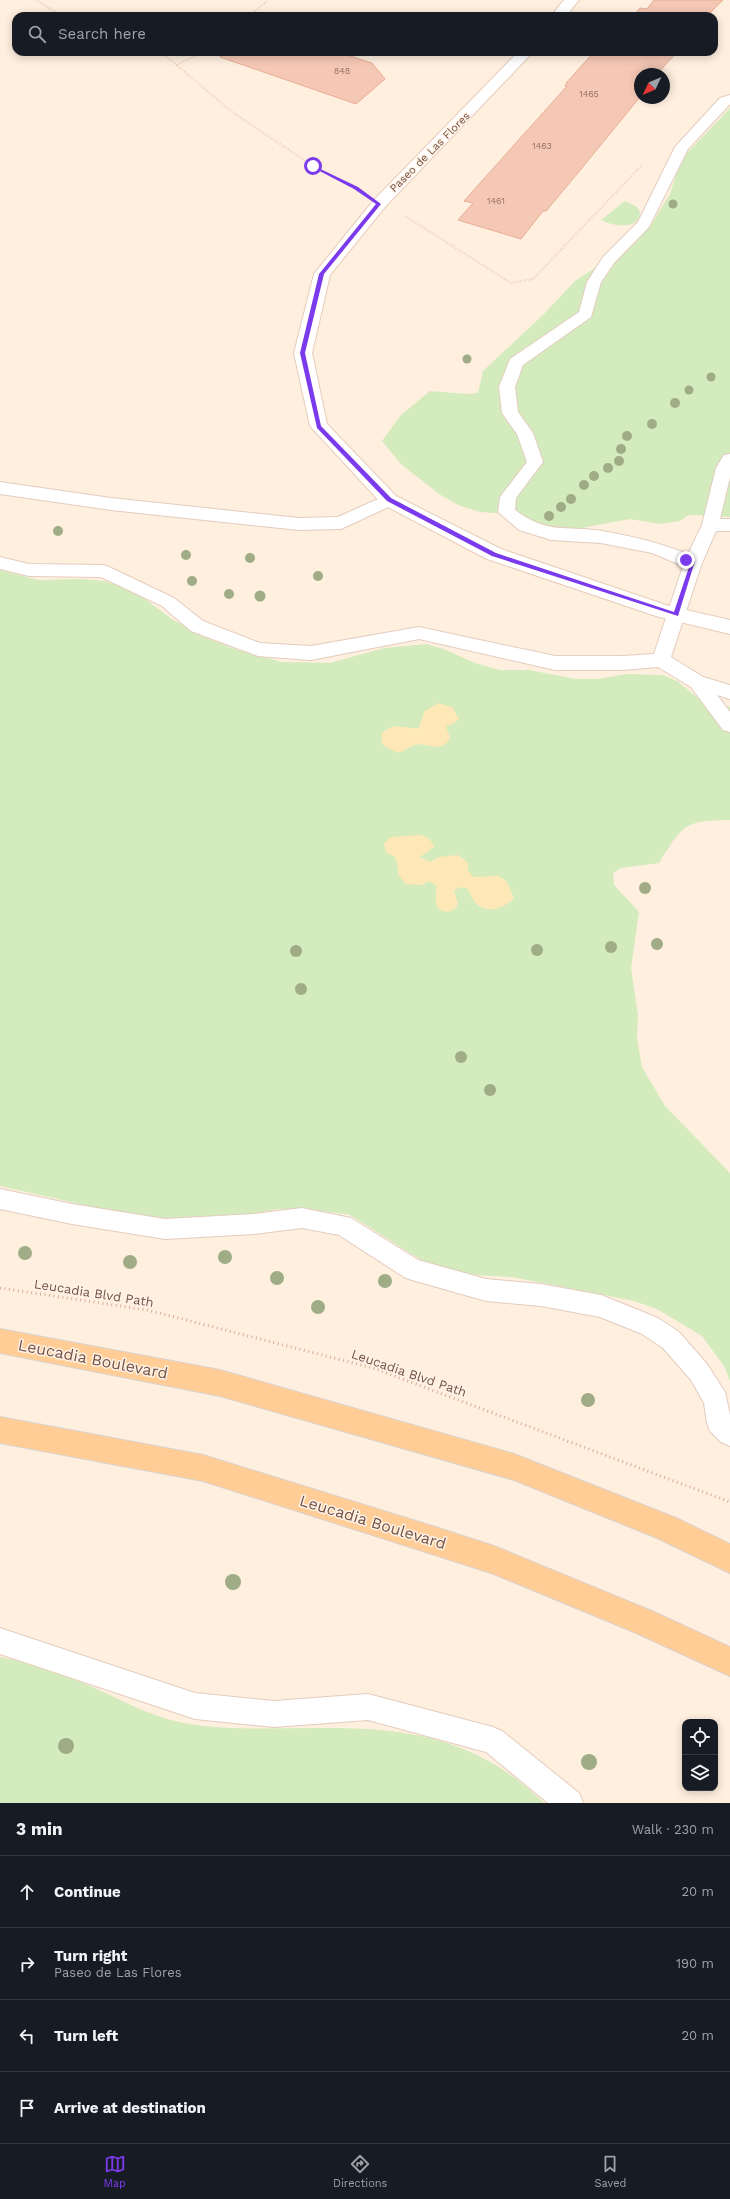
<!DOCTYPE html>
<html lang="en">
<head>
<meta charset="utf-8">
<style>
  body { margin:0; font-family:"Work Sans",sans-serif; background:#242831; color:#f1f3f6 }
  .controls { position:absolute; right:12px; bottom:12px; display:grid; overflow:hidden; border-radius:8px; box-shadow:0 2px 10px #0003 }
  .controls button { width:36px; height:36px; display:grid; place-items:center; padding:0; border:0; border-bottom:1px solid #363941; background:#171b24; color:#f1f3f6; font:20px sans-serif }
  .compass { position:absolute; left:634px; top:68px; width:36px; height:36px; border-radius:50%; background:#171b24; box-shadow:0 2px 10px #0003; rotate:226deg }
  .stop { position:absolute; width:12px; height:12px; margin:-9px; border:3px solid #7c3aed; border-radius:50%; background:#fff }
  .stop.end { background:#7c3aed; border-color:#fff; box-shadow:0 1px 4px #0008 }
  .list { margin:0; padding:0; list-style:none }
  h2 { display:flex; justify-content:space-between; align-items:center; height:52px; margin:0; padding:0 16px; font-size:17px }
  h2 small { font-size:13px; font-weight:400; color:#9ea1a6 }
  .list li { display:grid; grid-template-columns:26px 1fr auto; gap:12px; align-items:center; box-sizing:border-box; height:72px; padding:0 16px; border-top:1px solid #363941 }
  .list b { display:block; font-size:15px; white-space:nowrap }
  .list p { margin:0; font-size:13px; white-space:nowrap; color:#9ea1a6 }
  .list em { font-size:13px; font-style:normal; color:#9ea1a6 }
  .icon { flex:none; width:22px; height:22px; fill:none; stroke:currentColor; stroke-width:2; stroke-linecap:round; stroke-linejoin:round }
  .map { position:relative; flex:none; width:730px; height:1803px; overflow:hidden }
  .search { position:absolute; background:#171b24; box-shadow:0 2px 10px #0003; left:12px; right:12px; top:12px; height:44px; display:flex; align-items:center; gap:10px; box-sizing:border-box; padding:0 14px; border-radius:12px; color:#9ea1a6; font-size:15px }
  .sheet { height:340px; background:#171b24 }
  nav { display:flex; justify-content:space-around; align-items:center; box-sizing:border-box; height:56px; border-top:1px solid #363941; background:#171b24; font-size:11px; color:#9ea1a6 }
  nav a { display:grid; justify-items:center; gap:2px }
  nav .on { color:#7c3aed }
  .map>svg:first-child { display:block }
  .green { fill:#d4ebbd }
  .sand { fill:#ffe8b8 }
  .building { fill:#f5c8b5; stroke:#e8ad95 }
  .lines { fill:none; stroke-linecap:round; stroke-linejoin:round }
  .lane-casing { stroke:#e4ccbe; stroke-width:2 }
  .secondary-casing { stroke:#e9ccba; stroke-width:2 }
  .primary-casing { stroke:#dbd2cf; stroke-width:2 }
  .path-far1 { stroke:#d9ac99; stroke-width:2; stroke-dasharray:0.5 2; stroke-linecap:butt }
  .path { stroke:#d9ac99; stroke-width:3; stroke-dasharray:1 3.5; stroke-linecap:butt }
  .lane { fill:#fff; fill-rule:evenodd }
  .secondary { fill:#fff; fill-rule:evenodd }
  .primary { fill:#ffcd95; fill-rule:evenodd }
  .tree { fill:#9fac85 }
  .route { fill:#7c3aed }
  .labels { text-anchor:middle; dominant-baseline:central; stroke-width:3; stroke-linejoin:round; paint-order:stroke }
  .far-number-label { font-size:9px; fill:#957062 }
  .far-street-label { font-size:11px; fill:#755246; stroke:#fff3e7 }
  .street-label { font-size:13px; fill:#755246; stroke:#fff3e7 }
  .near-street-label { font-size:16px; fill:#755246; stroke:#fff3e7 }
</style>
</head>
<body>
<div class="map">
<svg width="730" height="1803" viewBox="0 0 730 1803">
  <rect width="100%" height="100%" fill="#feefdf"/>
  <!-- green -->
  <g class="green">
    <path d="M730 108V517L689 515 680 521 660 524 630 519 565 531 547 529 518 515 481 512 460 506 439 494 401 464 382 441 400 416 430 391 466 394 478 393 483 371 543 315 575 281 638 240 652 223 670 194 679 166 685 155Z"/>
    <path d="M625 201 637 207 640 212C640 231 612 226 601 220Z"/>
    <path d="M0 570 39 580 81 579 104 581 131 589 172 619 201 636 235 649 282 662 330 663 384 648 427 644 446 650 475 663 500 670H529L576 679H597L627 674 663 675 677 681 703 702 730 707V820C683 821 684 824 659 863L621 868 613 873 614 885 639 912 631 968 638 1015 637 1038 642 1067 665 1106 730 1173V1381L724 1366 702 1336 657 1309 634 1301 512 1277 475 1275 449 1269 421 1260 350 1215 309 1209H279L207 1222H187L124 1214 0 1186Z"/>
    <path d="M0 1657C28 1662 55 1671 81 1682 115 1696 147 1716 184 1723 228 1731 272 1728 316 1728 406 1727 477 1737 544 1803H0Z"/>
  </g>
  <!-- sand -->
  <g class="sand">
    <path d="M438 703 452 707 459 719 453 724 446 726 450 738C443 752 431 745 419 744 399 749 405 760 382 744L381 735C392 720 405 730 419 728L424 712Z"/>
    <path d="M420 835 428 838 435 846 420 857 430 862 439 857 458 855 468 863V870L473 877 499 876 507 882 514 898C504 909 485 915 474 901 472 898 470 893 468 889L460 887 454 891 458 904C453 914 439 915 436 903 435 897 436 891 437 886L429 881 422 885 406 884 399 876 396 858 386 852 384 844 390 837Z"/>
  </g>
  <!-- building -->
  <g class="building">
    <path d="M654 0H723L707 16H633L640 8 647 9Z"/>
    <path d="M220 52H338L372 63 385 79 356 104 220 57Z"/>
    <path d="M594 52H677L657 74H640V97L572 180 546 211H543L521 239 458 220 473 203 464 201 567 86H565L567 82Z"/>
  </g>
  <g class="lines">
    <!-- lane casing -->
    <g class="lane-casing">
      <g id="lane">
        <path d="M730 95V104L688 149 649 227 614 263 601 282 591 317 523 365 515 387 518 412 533 433 543 462 516 498 515 510C549 535 564 525 602 531 632 536 660 543 688 554L702 525 716 468 724 455 730 454V477L720 519H730V531H716L702 563 671 657 703 677 730 685V699L717 695 730 712V732L723 730 691 687 658 667 623 670H555L419 639 311 660 258 656 191 631 162 606 101 577 29 576 0 569V557L29 564 103 565 109 567 174 598 203 621 260 643 311 646 419 627 555 656H623L654 654 683 566 652 553 601 543 551 540 519 530 498 512 500 497 527 462 517 434 502 413 499 387 510 359 579 312 587 282 603 257 638 222 675 147 720 98Z"/>
        <path d="M0 482 111 498 299 518 338 517 389 494 395 496 397 500 395 504 341 529 299 530 111 510 0 494Z"/>
        <path d="M0 1189 72 1204 165 1219 254 1214 302 1208 351 1218 418 1260 486 1279 541 1284 601 1295 658 1318 679 1332 707 1364 725 1392 730 1415V1446L721 1442 710 1431 707 1423 704 1403 691 1380 663 1348 642 1334 600 1317 541 1306 486 1301 412 1280 404 1277 339 1235 302 1228 254 1234 165 1239 72 1224 0 1209Z"/>
        <path d="M0 1628 195 1693 274 1701 368 1694 493 1727 502 1731 579 1793 583 1803H548L486 1752 368 1720 274 1727 195 1719 0 1654Z"/>
      </g>
    </g>
    <!-- secondary casing -->
    <g class="secondary-casing">
      <g id="secondary">
        <path d="M564 0H579L566 16H551Z"/>
        <path d="M518 52H533L385 207 330 275 312 353 327 424 396 496 501 549 669 606 730 620V634L659 617 487 559 382 504 310 426 294 353 314 274 373 201Z"/>
      </g>
    </g>
    <!-- primary casing -->
    <g class="primary-casing">
      <g id="primary">
        <path d="M0 1329 220 1370 514 1454 676 1518 730 1544V1573L657 1538 514 1480 220 1396 0 1353Z"/>
        <path d="M0 1417 203 1455 432 1526 494 1546 654 1612 730 1647V1676L634 1632 494 1574 432 1554 203 1481 0 1443Z"/>
      </g>
    </g>
    <!-- path-far1 -->
    <g class="path-far1">
      <path d="M36 0 62 16"/>
      <path d="M249 16 268 0"/>
      <path d="M148 52 166 56 232 112 313 166 357 189"/>
      <path d="M177 65 202 52"/>
      <path d="M405 216 511 283 533 279 643 164"/>
    </g>
    <!-- path -->
    <path class="path" d="M0 1288 147 1310 373 1368 730 1502"/>
    <!-- lane -->
    <use href="#lane" class="lane"/>
    <!-- secondary -->
    <use href="#secondary" class="secondary"/>
    <!-- primary -->
    <use href="#primary" class="primary"/>
  </g>
  <!-- trees -->
  <g class="tree">
    <circle cx="673" cy="204" r="4.5"/>
    <circle cx="467" cy="359" r="4.5"/>
    <circle cx="711" cy="377" r="4.5"/>
    <circle cx="689" cy="390" r="4.5"/>
    <circle cx="675" cy="403" r="5"/>
    <circle cx="652" cy="424" r="5"/>
    <circle cx="627" cy="436" r="5"/>
    <circle cx="621" cy="449" r="5"/>
    <circle cx="619" cy="461" r="5"/>
    <circle cx="608" cy="468" r="5"/>
    <circle cx="594" cy="476" r="5"/>
    <circle cx="584" cy="485" r="5"/>
    <circle cx="571" cy="499" r="5"/>
    <circle cx="561" cy="507" r="5"/>
    <circle cx="549" cy="516" r="5"/>
    <circle cx="58" cy="531" r="5"/>
    <circle cx="186" cy="555" r="5"/>
    <circle cx="250" cy="558" r="5"/>
    <circle cx="318" cy="576" r="5"/>
    <circle cx="192" cy="581" r="5"/>
    <circle cx="229" cy="594" r="5"/>
    <circle cx="260" cy="596" r="5.5"/>
    <circle cx="645" cy="888" r="6"/>
    <circle cx="657" cy="944" r="6"/>
    <circle cx="611" cy="947" r="6"/>
    <circle cx="537" cy="950" r="6"/>
    <circle cx="296" cy="951" r="6"/>
    <circle cx="301" cy="989" r="6"/>
    <circle cx="461" cy="1057" r="6"/>
    <circle cx="490" cy="1090" r="6"/>
    <circle cx="25" cy="1253" r="7"/>
    <circle cx="225" cy="1257" r="7"/>
    <circle cx="130" cy="1262" r="7"/>
    <circle cx="277" cy="1278" r="7"/>
    <circle cx="385" cy="1281" r="7"/>
    <circle cx="318" cy="1307" r="7"/>
    <circle cx="588" cy="1400" r="7"/>
    <circle cx="233" cy="1582" r="8"/>
    <circle cx="66" cy="1746" r="8"/>
    <circle cx="589" cy="1762" r="8"/>
  </g>
  <!-- route -->
  <path class="route" d="M312 165 358 187 381 204 324 274 305 353 321 426 391 498 496 553 674 612 690 564 683 560 686 558 695 561 678 616 492 556 387 501 317 428 300 353 319 274 376 204 354 189 312 167Z"/>
  <g class="labels">
    <!-- far-number labels -->
    <g class="far-number-label">
      <text x="342" y="71">848</text>
      <text x="589" y="94">1465</text>
      <text x="542" y="146">1463</text>
      <text x="496" y="201">1461</text>
    </g>
    <!-- far-street labels -->
    <g class="far-street-label">
      <text transform="translate(430 152) rotate(-45)">Paseo de Las Flores</text>
    </g>
    <!-- street labels -->
    <g class="street-label">
      <text transform="translate(94 1293) rotate(9)">Leucadia Blvd Path</text>
      <text transform="translate(409 1373) rotate(19)">Leucadia Blvd Path</text>
    </g>
    <!-- near-street labels -->
    <g class="near-street-label">
      <text transform="translate(93 1359) rotate(11)">Leucadia Boulevard</text>
      <text transform="translate(373 1522) rotate(17)">Leucadia Boulevard</text>
    </g>
  </g>
</svg>
<div class="controls">
<button><svg class="icon" aria-label="locate" viewBox="0 0 24 24"><circle cx="12" cy="12" r="6"/><path d="M12 2v4M12 18v4M2 12h4M18 12h4"/></svg></button>
<button><svg class="icon" aria-label="layers" viewBox="0 0 24 24"><path d="M12 4l9 5-9 5-9-5zM3 14l9 5 9-5"/></svg></button>
</div>
<svg class="compass" viewBox="-18 -18 36 36"><path d="M0-13l5 13h-10z" fill="#e53935"/><path d="M0 13l5-13h-10z" fill="#9ea1a6"/></svg>
<div class="stop" style="left:313px;top:166px"></div>
<div class="stop end" style="left:686px;top:560px"></div>
<div class="search"><svg class="icon" aria-label="search" viewBox="0 0 24 24"><circle cx="10" cy="10" r="6"/><path d="M15 15l6 6"/></svg>Search here</div>
</div>
<section class="sheet">
<h2>3 min<small>Walk · 230 m</small></h2>
<ul class="list">
<li><svg class="icon" aria-label="ahead" viewBox="0 0 24 24"><path d="M12 20V5M6 11l6-6 6 6"/></svg><div><b>Continue</b></div><em>20 m</em></li>
<li><svg class="icon" aria-label="right" viewBox="0 0 24 24"><path d="M7 20v-9h11M14 6l5 5-5 5"/></svg><div><b>Turn right</b><p>Paseo de Las Flores</p></div><em>190 m</em></li>
<li><svg class="icon" aria-label="left" viewBox="0 0 24 24"><path d="M17 20v-9H6M10 6l-5 5 5 5"/></svg><div><b>Turn left</b></div><em>20 m</em></li>
<li><svg class="icon" aria-label="arrive" viewBox="0 0 24 24"><path d="M6 21V4h12l-3 4 3 4H6"/></svg><div><b>Arrive at destination</b></div></li>
</ul>
</section>
<nav>
<a class="on"><svg class="icon" aria-label="map" viewBox="0 0 24 24"><path d="M3 6l6-2 6 2 6-2v14l-6 2-6-2-6 2zM9 4v14M15 6v14"/></svg>Map</a>
<a><svg class="icon" aria-label="directions" viewBox="0 0 24 24"><path d="M12 3l9 9-9 9-9-9zM9 14v-3h6M13 9l2 2-2 2"/></svg>Directions</a>
<a><svg class="icon" aria-label="saved" viewBox="0 0 24 24"><path d="M7 4h10v16l-5-4-5 4z"/></svg>Saved</a>
</nav>
</body>
</html>
